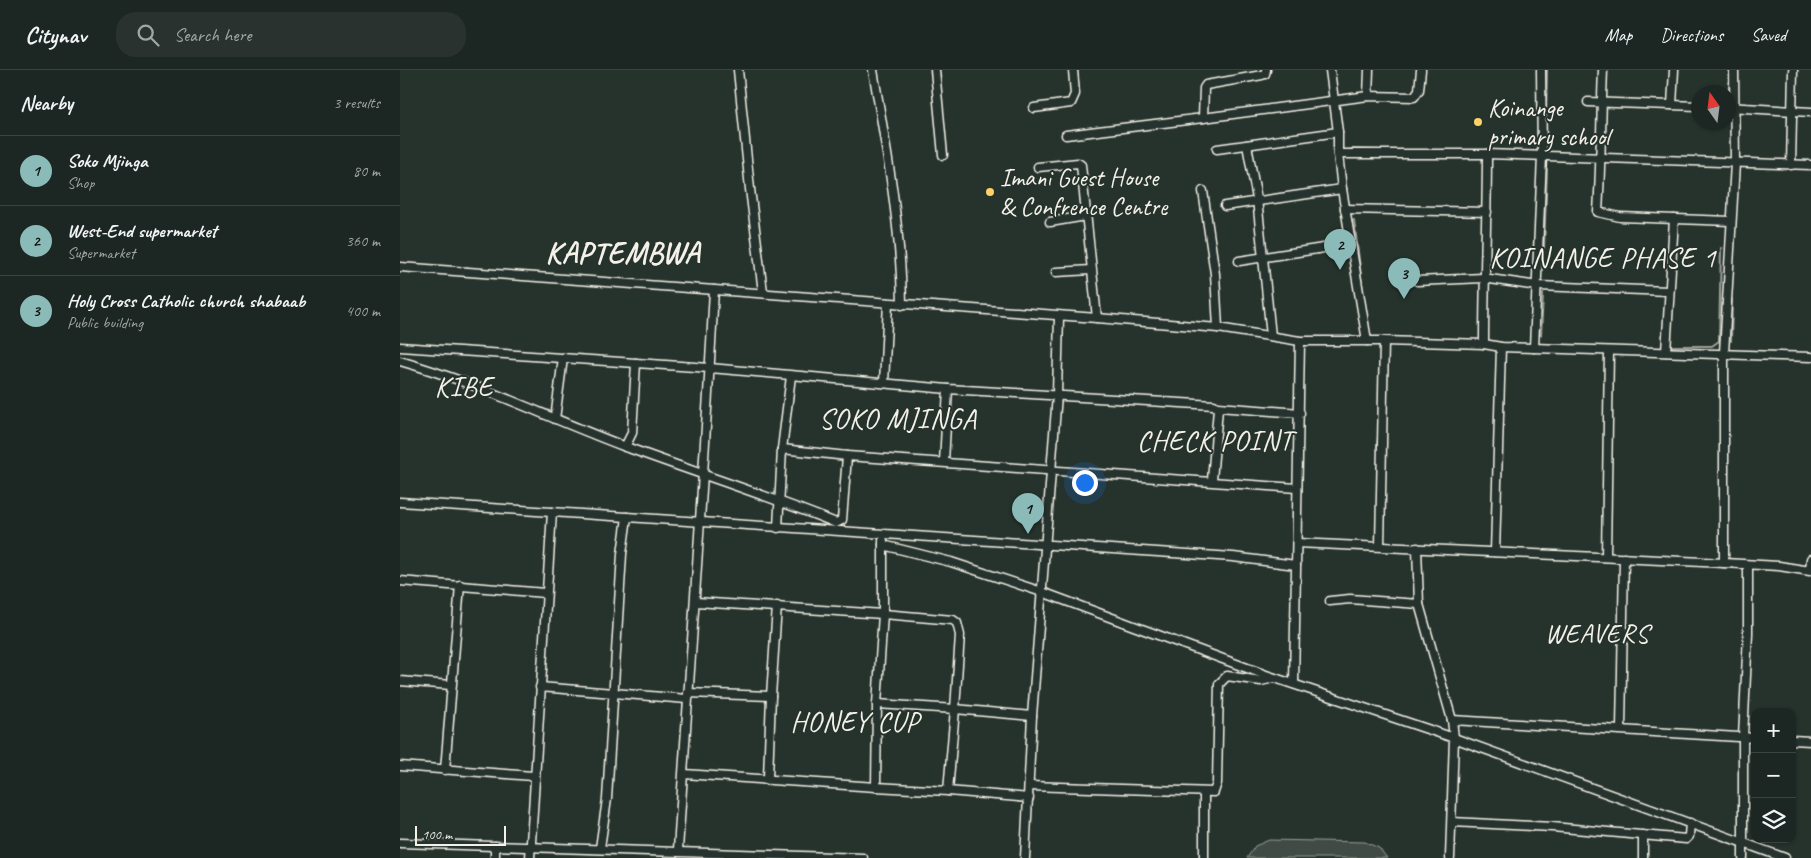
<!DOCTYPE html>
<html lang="en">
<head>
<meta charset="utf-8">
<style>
  body { margin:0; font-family:Caveat,sans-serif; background:#29322f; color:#f1f3f6 }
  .controls { position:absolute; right:15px; bottom:15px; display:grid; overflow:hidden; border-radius:10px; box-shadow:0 1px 4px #0004 }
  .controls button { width:45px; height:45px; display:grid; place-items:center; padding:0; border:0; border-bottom:1px solid #3a4340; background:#1c2622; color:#f1f3f6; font:25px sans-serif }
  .compass { position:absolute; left:1291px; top:15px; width:45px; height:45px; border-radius:50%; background:#1c2622; box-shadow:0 1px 4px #0004; rotate:346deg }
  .scale { position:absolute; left:15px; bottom:12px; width:91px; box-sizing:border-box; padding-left:5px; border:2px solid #f4f1e8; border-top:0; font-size:14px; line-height:18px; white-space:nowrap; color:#f4f1e8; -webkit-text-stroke:4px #26332d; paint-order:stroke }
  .you { position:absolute; left:684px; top:412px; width:18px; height:18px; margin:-12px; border:4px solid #fff; border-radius:50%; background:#1a73e8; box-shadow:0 0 0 8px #1a73e833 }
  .badge { display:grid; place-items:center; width:32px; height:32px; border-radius:50%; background:#8bbbb9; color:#111; font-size:16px; font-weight:700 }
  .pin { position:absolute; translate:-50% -41px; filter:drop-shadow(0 1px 2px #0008) }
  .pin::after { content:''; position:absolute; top:26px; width:18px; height:15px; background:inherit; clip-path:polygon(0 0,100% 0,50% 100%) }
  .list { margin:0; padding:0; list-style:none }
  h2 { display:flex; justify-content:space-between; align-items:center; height:65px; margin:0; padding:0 20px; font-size:21px }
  h2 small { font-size:16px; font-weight:400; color:#a0a5a5 }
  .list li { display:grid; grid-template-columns:32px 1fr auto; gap:15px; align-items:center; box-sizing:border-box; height:70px; padding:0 20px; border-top:1px solid #3a4340 }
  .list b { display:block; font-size:19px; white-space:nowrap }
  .list p { margin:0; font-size:16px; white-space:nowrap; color:#a0a5a5 }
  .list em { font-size:16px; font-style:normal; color:#a0a5a5 }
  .icon { flex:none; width:28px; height:28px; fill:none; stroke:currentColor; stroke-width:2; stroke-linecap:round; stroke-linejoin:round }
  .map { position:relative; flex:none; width:1411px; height:788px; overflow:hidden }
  header { display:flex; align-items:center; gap:30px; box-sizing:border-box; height:70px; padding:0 25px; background:#1c2622; border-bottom:1px solid #3a4340 }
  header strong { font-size:24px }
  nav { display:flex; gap:28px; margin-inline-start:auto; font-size:18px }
  .search { width:350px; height:45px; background:#29322f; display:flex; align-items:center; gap:12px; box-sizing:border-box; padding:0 18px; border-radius:20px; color:#a0a5a5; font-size:19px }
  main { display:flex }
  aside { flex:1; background:#1c2622 }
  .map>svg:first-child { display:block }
  .green { fill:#414b45; stroke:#9a9e96 }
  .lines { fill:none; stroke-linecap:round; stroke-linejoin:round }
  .stream { stroke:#9fa39b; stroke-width:2 }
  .minor-casing { stroke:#f4f1e8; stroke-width:11 }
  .minor { stroke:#26332d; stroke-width:8 }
  .poi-dot { fill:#ffd166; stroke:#26332d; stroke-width:2 }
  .labels { text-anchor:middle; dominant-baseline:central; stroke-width:4; stroke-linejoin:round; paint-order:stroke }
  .poi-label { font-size:25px; fill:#f4f1e8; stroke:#26332d; text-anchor:start }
  .neighbourhood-label { font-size:26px; letter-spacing:1px; fill:#f4f1e8; stroke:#26332d }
  .quarter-label { font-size:28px; letter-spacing:1px; fill:#f4f1e8; stroke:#26332d }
  .district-label { font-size:30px; font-weight:bold; letter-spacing:1px; fill:#f4f1e8; stroke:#26332d }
</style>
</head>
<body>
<header>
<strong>Citynav</strong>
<div class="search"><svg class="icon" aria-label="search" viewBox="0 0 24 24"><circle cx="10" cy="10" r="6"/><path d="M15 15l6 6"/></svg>Search here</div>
<nav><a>Map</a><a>Directions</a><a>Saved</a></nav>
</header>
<main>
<aside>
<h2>Nearby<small>3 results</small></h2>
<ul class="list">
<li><span class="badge">1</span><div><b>Soko Mjinga</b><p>Shop</p></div><em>80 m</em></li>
<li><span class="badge">2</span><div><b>West-End supermarket</b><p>Supermarket</p></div><em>360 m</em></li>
<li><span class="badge">3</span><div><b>Holy Cross Catholic church shabaab</b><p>Public building</p></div><em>400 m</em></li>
</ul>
</aside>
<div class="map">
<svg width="1411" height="788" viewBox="0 0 1411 788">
  <rect width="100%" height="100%" fill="#26332d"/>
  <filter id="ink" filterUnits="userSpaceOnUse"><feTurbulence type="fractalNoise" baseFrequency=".02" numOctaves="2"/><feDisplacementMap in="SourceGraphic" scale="10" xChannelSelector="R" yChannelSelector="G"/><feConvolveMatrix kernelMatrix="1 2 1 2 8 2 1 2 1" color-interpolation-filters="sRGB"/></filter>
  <g filter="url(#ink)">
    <!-- green -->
    <path class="green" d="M869 770 965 772 979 778 987 788H847L855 776Z"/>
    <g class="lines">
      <!-- stream -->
      <g class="stream">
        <path d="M1328 23 1331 5"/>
        <path d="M1146 46 1147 0"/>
        <path d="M951 79 980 80"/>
        <path d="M954 150 963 222"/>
        <path d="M1144 178 1147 99"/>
        <path d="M1141 265 1143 224"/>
        <path d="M1331 271 1332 229"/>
        <path d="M1270 276H1312L1319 271 1321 178"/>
        <path d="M977 377 978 367"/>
      </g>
      <!-- minor casing -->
      <g class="minor-casing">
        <g id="minor">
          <path d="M338 0 350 119 363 222"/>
          <path d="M473 0C486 77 501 156 502 235"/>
          <path d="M535 0 543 85"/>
          <path d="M930 0 938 62V84L942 119 967 271"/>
          <path d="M1203 0C1201 47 1201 94 1198 142L1220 147 1331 151"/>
          <path d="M968 26 969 0"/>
          <path d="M1188 32 1298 36"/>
          <path d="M1272 35 1274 0"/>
          <path d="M1328 37 1411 42"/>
          <path d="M634 38 671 33 675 24 673 0"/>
          <path d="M803 48 968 26 1014 27 1019 20 1021 0"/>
          <path d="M666 65 803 48 804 18 806 15 862 5 865 4 866 0"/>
          <path d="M847 75 857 129 871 266"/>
          <path d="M817 79 938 62"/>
          <path d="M938 84H1087L1411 95"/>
          <path d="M1391 95 1393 0"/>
          <path d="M638 97 678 93 681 95 697 248"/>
          <path d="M803 121 815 204 818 258"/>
          <path d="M825 136 942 119"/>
          <path d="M945 139 1087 142"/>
          <path d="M650 152 686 146"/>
          <path d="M839 191 950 174"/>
          <path d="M0 197 697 248 818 258 900 271H984L1084 274 1101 277 1411 287"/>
          <path d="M656 202 691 200"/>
          <path d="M1017 211 1083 208 1138 216 1268 221"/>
          <path d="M1084 274C1084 210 1087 147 1087 84"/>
          <path d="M0 277 310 298 548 319 814 335 818 339 812 410"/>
          <path d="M1134 278 1142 86 1141 0"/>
          <path d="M1266 282 1274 149"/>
          <path d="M0 291C78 313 151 349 226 377 296 403 367 425 436 453L442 450 447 386"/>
          <path d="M484 313 488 233"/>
          <path d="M818 337 900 343"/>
          <path d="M155 349 163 288"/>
          <path d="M225 377 232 363 236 293"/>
          <path d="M382 379 447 386 897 418"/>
          <path d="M544 392 548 319"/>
          <path d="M0 432 833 487 896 495"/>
          <path d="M378 458 382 379 391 306"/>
          <path d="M897 473 1324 493 1379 496 1410 501 1411 489"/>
          <path d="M483 475 551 492 642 522 866 605 1054 668 1385 788"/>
          <path d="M980 476 984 271"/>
          <path d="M1017 478 1019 534 1052 650 1054 668 1050 788"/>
          <path d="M1095 482 1101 277"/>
          <path d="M1206 487 1209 281"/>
          <path d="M1324 493V283L1335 93 1334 0"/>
          <path d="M0 511 145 523"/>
          <path d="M930 531 950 529 1019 534"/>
          <path d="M0 611 51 615"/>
          <path d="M894 614 900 271"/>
          <path d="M140 617 287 629"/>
          <path d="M288 623 371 626 377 536"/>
          <path d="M477 634 555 639 560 565 557 553 553 550 483 544V471"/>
          <path d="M1052 650 1355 668"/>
          <path d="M1221 659 1224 488"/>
          <path d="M1392 670 1411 671"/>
          <path d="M0 696 133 706"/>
          <path d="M45 700 60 515"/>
          <path d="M284 704 476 717 477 634 483 544 296 532"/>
          <path d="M368 708 371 626"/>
          <path d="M629 716 814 722 817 713 819 614 827 606 861 611 874 608"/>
          <path d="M476 717 548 721"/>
          <path d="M804 723V788"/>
          <path d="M629 728 548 721 555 639 632 646"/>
          <path d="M1052 752 1152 757 1286 769 1289 766 1290 753"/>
          <path d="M1243 765V788"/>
          <path d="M0 773 463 788"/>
          <path d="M200 778 207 729 222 484 227 447"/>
          <path d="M278 780C290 593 304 407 314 220"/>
          <path d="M95 788V776"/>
          <path d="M130 788 152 442"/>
          <path d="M625 788 632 646 657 325 659 246"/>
          <path d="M1343 788V667L1348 564V495"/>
        </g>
      </g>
      <!-- minor -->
      <use href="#minor" class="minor"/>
    </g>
  </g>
  <!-- markers -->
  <g class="poi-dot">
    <circle cx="1078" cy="52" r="5"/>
    <circle cx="590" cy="122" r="5"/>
  </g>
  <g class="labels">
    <!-- poi labels -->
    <g class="poi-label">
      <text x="1088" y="38">Koinange<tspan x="1088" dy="29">primary school</tspan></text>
      <text x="600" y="108">Imani Guest House<tspan x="600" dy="29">&amp; Confrence Centre</tspan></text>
    </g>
    <!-- neighbourhood labels -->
    <g class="neighbourhood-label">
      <text x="1197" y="563">WEAVERS</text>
    </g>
    <!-- quarter labels -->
    <g class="quarter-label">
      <text x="1203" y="187">KOINANGE PHASE 1</text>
      <text x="64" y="316">KIBE</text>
      <text x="498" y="348">SOKO MJINGA</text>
      <text x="815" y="370">CHECK POINT</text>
      <text x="455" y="651">HONEY CUP</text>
    </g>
    <!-- district labels -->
    <g class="district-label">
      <text x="223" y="183">KAPTEMBWA</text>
    </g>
  </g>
</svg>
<div class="controls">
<button>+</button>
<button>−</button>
<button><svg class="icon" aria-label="layers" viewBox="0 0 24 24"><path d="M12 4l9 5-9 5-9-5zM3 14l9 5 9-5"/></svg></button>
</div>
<svg class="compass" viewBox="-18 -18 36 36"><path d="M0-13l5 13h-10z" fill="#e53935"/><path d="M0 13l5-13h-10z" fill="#a0a5a5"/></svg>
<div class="scale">100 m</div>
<div class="you"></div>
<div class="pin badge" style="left:628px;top:464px">1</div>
<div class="pin badge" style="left:940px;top:200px">2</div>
<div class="pin badge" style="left:1004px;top:229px">3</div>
</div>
</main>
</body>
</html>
